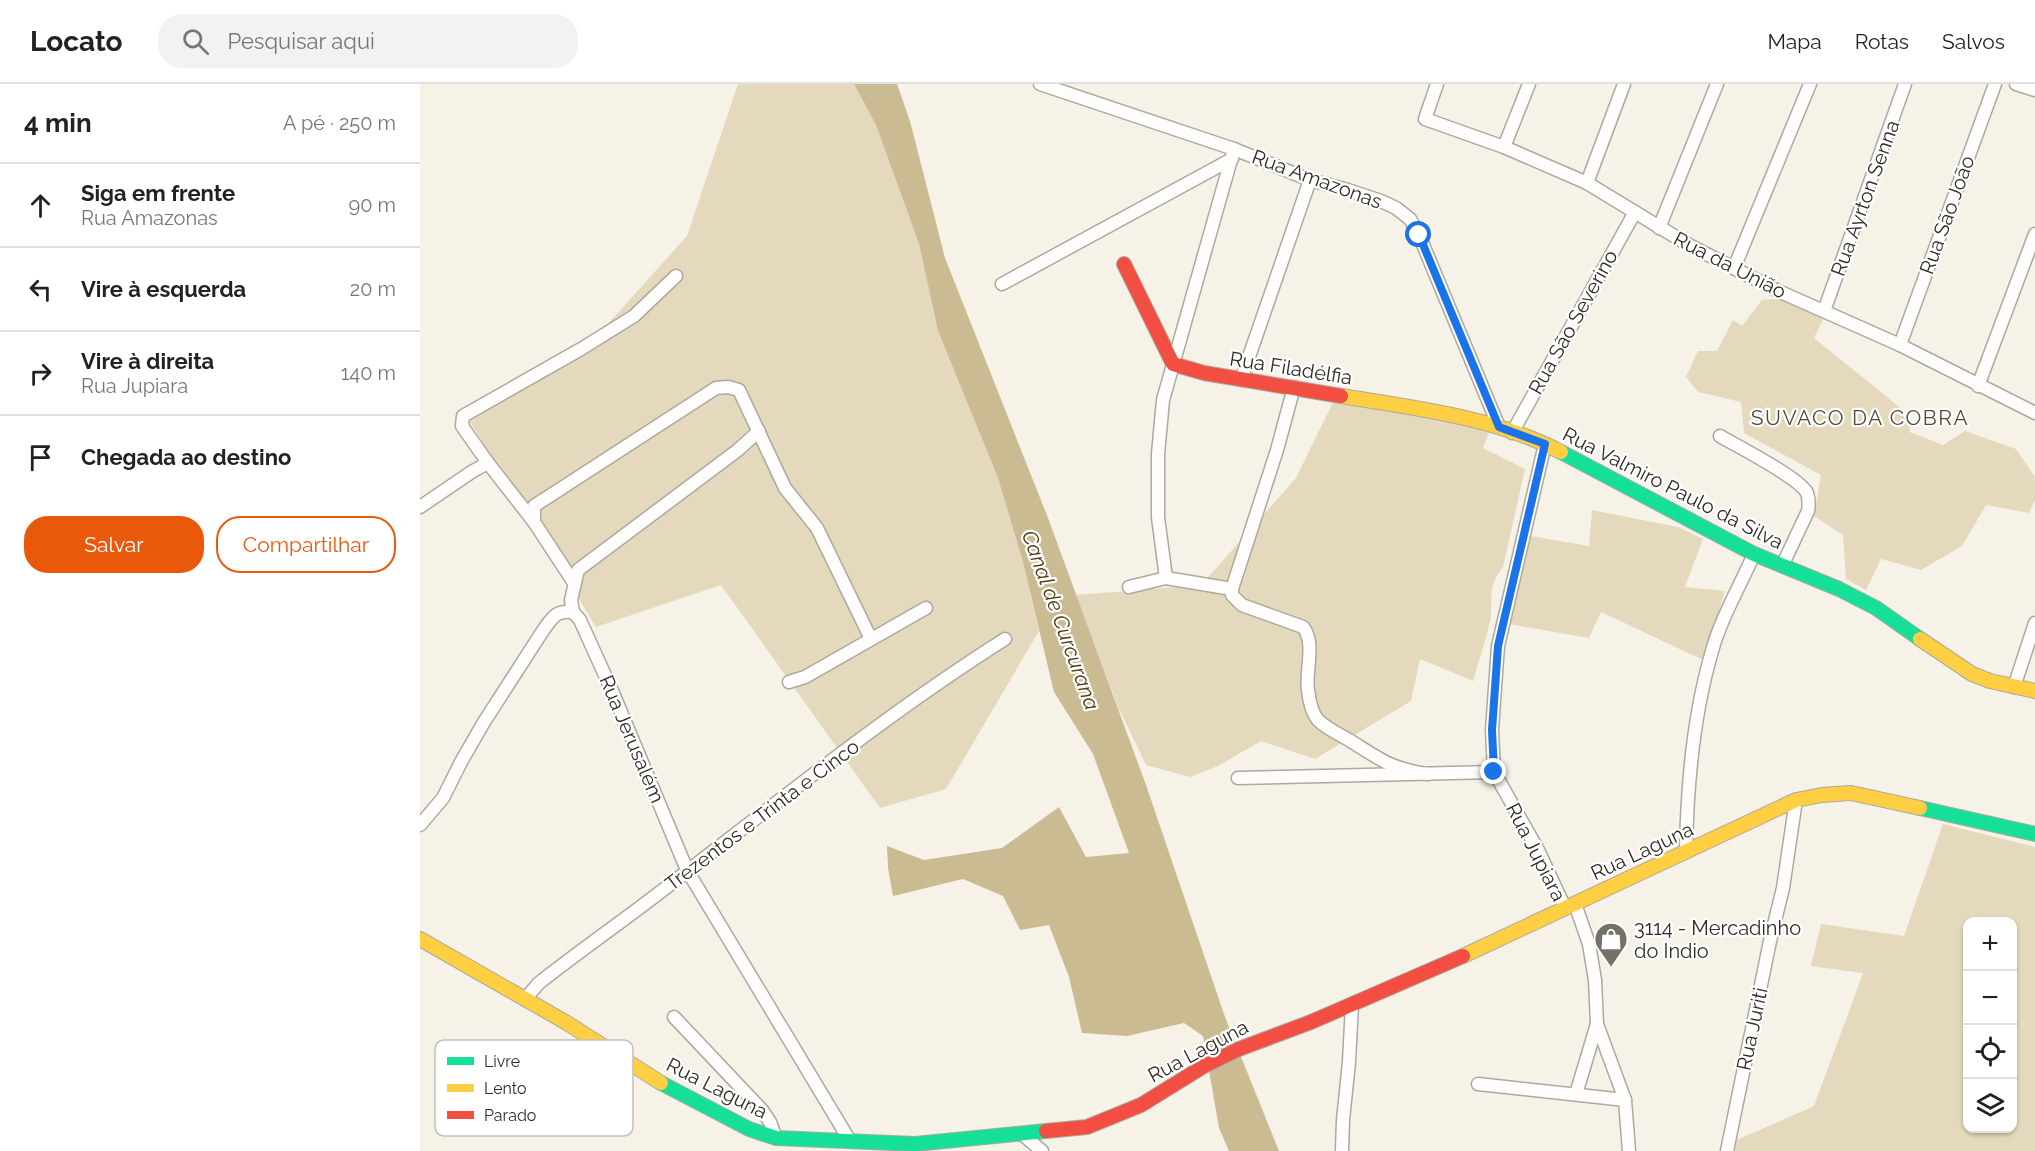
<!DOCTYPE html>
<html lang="pt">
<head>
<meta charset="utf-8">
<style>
  body { margin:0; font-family:Raleway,sans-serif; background:#f2f2f2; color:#222 }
  .controls { position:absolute; right:18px; bottom:18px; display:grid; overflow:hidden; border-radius:12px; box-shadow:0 2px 4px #0004 }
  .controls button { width:54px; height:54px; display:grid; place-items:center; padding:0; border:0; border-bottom:2px solid #e0e0e0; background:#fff; color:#222; font:30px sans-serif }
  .stop { position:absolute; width:18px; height:18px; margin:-14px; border:4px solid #1a73e8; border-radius:50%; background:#fff }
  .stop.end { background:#1a73e8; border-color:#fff; box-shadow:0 2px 6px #0008 }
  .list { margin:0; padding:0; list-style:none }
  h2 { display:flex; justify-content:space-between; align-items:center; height:78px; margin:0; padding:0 24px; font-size:26px }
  h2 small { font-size:20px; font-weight:400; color:#767676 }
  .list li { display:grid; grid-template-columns:39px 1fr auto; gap:18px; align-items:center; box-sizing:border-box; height:84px; padding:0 24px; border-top:2px solid #e0e0e0 }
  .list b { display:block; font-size:22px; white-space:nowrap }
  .list p { margin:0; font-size:20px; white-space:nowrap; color:#767676 }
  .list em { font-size:20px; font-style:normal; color:#767676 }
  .actions { display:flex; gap:12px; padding:18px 24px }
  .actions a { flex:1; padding:14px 0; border:2px solid #ea580c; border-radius:24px; text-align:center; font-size:21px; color:#ea580c }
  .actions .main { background:#ea580c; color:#fff }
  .icon { flex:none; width:33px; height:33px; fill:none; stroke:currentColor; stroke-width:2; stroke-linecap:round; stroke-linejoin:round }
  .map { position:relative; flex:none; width:1615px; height:1067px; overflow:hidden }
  header { display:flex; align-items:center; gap:36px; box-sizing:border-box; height:84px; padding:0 30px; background:#fff; border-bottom:2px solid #e0e0e0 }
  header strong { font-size:28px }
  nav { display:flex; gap:33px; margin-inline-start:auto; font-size:21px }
  .search { width:420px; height:54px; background:#f2f2f2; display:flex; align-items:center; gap:15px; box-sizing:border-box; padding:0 21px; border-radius:24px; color:#767676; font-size:22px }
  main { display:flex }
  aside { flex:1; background:#fff }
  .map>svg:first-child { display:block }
  .green { fill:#e4d9bc; fill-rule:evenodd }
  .water { fill:#cabb92 }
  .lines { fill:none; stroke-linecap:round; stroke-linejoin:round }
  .street-casing { stroke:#ada9a0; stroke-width:15 }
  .fast-casing { stroke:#ada9a0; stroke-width:16 }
  .slow-casing { stroke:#ada9a0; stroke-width:16 }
  .jam-casing { stroke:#ada9a0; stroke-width:16 }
  .street { stroke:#fefdfb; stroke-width:12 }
  .fast { stroke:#16e098; stroke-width:14 }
  .slow { stroke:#ffcf43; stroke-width:14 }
  .jam { stroke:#f24e42; stroke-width:14 }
  .route { stroke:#1a73e8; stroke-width:8 }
  .labels { text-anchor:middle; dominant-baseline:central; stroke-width:4.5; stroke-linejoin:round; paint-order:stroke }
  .street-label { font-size:20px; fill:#2f2c24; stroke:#fff }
  .poi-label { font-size:20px; fill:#2f2c24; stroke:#fff; text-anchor:start }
  .neighbourhood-label { font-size:21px; letter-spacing:1.5px; fill:#524b3a; stroke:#fff }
  .water-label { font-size:21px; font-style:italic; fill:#4a3b10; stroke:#fff }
  .key { fill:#fff; stroke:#c1c0bd; stroke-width:1.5 }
  .key-label { font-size:16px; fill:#2f2c24 }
</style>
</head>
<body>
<header>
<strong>Locato</strong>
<div class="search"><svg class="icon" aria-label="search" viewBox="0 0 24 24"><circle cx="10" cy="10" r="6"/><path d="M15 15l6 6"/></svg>Pesquisar aqui</div>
<nav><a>Mapa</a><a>Rotas</a><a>Salvos</a></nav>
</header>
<main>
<aside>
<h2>4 min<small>A pé · 250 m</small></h2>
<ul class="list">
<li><svg class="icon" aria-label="ahead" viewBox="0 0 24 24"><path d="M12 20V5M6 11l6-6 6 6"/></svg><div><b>Siga em frente</b><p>Rua Amazonas</p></div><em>90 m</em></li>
<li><svg class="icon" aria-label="left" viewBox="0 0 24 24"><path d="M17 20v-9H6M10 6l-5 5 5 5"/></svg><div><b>Vire à esquerda</b></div><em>20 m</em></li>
<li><svg class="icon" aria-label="right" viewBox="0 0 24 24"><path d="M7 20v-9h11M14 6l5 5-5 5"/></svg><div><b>Vire à direita</b><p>Rua Jupiara</p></div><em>140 m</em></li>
<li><svg class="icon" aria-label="arrive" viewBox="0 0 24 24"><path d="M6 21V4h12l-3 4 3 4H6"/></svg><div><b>Chegada ao destino</b></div></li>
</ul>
<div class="actions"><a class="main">Salvar</a><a>Compartilhar</a></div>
</aside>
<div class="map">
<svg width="1615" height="1067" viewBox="0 0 1615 1067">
  <rect width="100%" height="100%" fill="#f7f2e7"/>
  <!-- green -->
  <g class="green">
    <path d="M318 0H434L456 41 499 160 518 247 578 394 603 478 619 547 526 705 460 724 301 501 176 543 43 326 185 243 267 152Z"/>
    <path d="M1362 214 1403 235 1394 254 1488 330 1490 348 1523 361 1545 347 1596 365 1615 393V416L1609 429 1566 421 1542 462 1501 486 1461 475 1446 506 1426 495 1423 451 1394 432 1401 391 1324 349 1321 318 1278 308 1266 293 1278 267H1297L1313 236 1322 242 1342 216Z"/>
    <path d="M914 316 1040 339 1069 349 1063 364 1105 385 1083 483C1066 504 1074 515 1070 537 1066 557 1058 578 1053 597L1000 575 991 617 895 675 841 657 798 682 770 693 726 681 698 623 656 511 781 501 784 515 782 500 876 394Z"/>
    <path d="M1172 426 1258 443 1283 455 1265 503 1305 507 1283 576 1181 528 1169 554 1088 540 1111 452 1169 462Z"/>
    <path d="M1523 740 1615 763V1067H1315L1317 1056 1394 1022 1443 889 1391 882 1401 840 1484 852ZM1548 838H1592V1044H1548Z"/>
  </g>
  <!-- water -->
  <path class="water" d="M434 0H477L490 37 525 174 628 434 726 701 805 933 859 1067H809L799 1044 783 952 764 939 707 952 662 949 649 893 629 841 600 846 583 812 543 795 473 812 468 784 467 762 504 776 582 764 639 723 666 773 709 769 673 670 634 608 603 478 578 394 518 247 499 160 456 41Z"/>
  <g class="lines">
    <!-- street casing -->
    <g class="street-casing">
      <g id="street">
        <path d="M620 0 814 65 890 96 928 106 961 117 976 124 990 135 999 151 1079 343"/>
        <path d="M1017 0 1005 35 1084 63 1167 99 1269 161 1356 206 1480 261 1615 329"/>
        <path d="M1596 0 1615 6"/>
        <path d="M1084 63 1109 0"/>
        <path d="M1167 99 1204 0"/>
        <path d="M1239 144 1297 0"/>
        <path d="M1314 184 1390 0"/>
        <path d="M582 200 812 75"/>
        <path d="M1404 227 1485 0"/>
        <path d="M1480 261 1575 0"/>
        <path d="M821 296 890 96"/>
        <path d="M1558 302 1615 150"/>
        <path d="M874 303 857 366 812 505V511L822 521 883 543C896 559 885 587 888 606 889 615 892 629 898 636 907 645 919 650 929 656 960 675 970 685 1008 690"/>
        <path d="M1092 349 1215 128"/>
        <path d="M1300 352C1317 362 1380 394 1387 409 1389 415 1389 421 1388 427L1362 482"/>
        <path d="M1125 360 1078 562 1072 646 1074 688 1118 766 1145 824"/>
        <path d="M0 423 53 387 68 379"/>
        <path d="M114 438V422L296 304 308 303 319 306 365 404 397 444 451 555"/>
        <path d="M746 494 738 433V370L743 316 814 65"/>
        <path d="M154 499 114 438 68 379 42 342 43 332 161 265 214 232 256 192"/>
        <path d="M709 503 746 494 812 505"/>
        <path d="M153 528 160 536 193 609 267 786 430 1057"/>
        <path d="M153 528 151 516 158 486 318 366 339 347"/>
        <path d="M369 598 385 593 506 524"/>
        <path d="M1594 603 1615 539"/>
        <path d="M818 694 1074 688"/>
        <path d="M0 741 23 714 41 678 64 638 124 545C133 533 136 526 153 528"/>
        <path d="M1266 768C1267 701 1273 632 1292 567 1301 534 1320 502 1334 470"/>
        <path d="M1155 820 1169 860 1175 896 1177 940 1205 1016 1209 1067"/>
        <path d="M105 915 119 899C158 868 200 839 239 809 353 722 465 631 585 555"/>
        <path d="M254 933 342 1026 350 1038 356 1054"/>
        <path d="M1058 1000 1205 1016"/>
        <path d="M1156 1010 1177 940"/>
        <path d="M602 1050 622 1067"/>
        <path d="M922 1067 923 1036 929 978 932 921"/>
        <path d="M1307 1067 1350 857 1363 804 1376 716"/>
      </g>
    </g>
    <!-- fast casing -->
    <g class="fast-casing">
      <g id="fast">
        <path d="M1141 368 1334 470 1419 505 1456 524 1500 555"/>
        <path d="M1500 724 1615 750"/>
        <path d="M241 999 329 1045 356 1054 495 1060 626 1047"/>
      </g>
    </g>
    <!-- slow casing -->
    <g class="slow-casing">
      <g id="slow">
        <path d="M921 312C994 324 1074 333 1141 368"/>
        <path d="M1500 555 1552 590 1570 597 1615 607"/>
        <path d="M0 855 147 939 241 999"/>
        <path d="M1043 872 1376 716 1402 711 1431 709 1500 724"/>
      </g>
    </g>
    <!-- jam casing -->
    <g class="jam-casing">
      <g id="jam">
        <path d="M704 180 753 280 784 289 921 312"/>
        <path d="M626 1047 667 1043 721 1021 784 982 819 965 891 938 1043 872"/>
      </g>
    </g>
    <!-- street -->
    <use href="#street" class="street"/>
    <!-- fast -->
    <use href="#fast" class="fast"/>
    <!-- slow -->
    <use href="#slow" class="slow"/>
    <!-- jam -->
    <use href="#jam" class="jam"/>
  </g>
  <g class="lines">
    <!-- route -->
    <path class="route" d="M999 151 1079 343 1125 360 1078 562 1072 646 1074 688"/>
  </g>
  <!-- icons -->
  <defs>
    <g id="shop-pin" transform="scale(1.725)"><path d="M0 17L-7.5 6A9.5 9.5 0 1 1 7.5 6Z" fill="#757168" stroke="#fff"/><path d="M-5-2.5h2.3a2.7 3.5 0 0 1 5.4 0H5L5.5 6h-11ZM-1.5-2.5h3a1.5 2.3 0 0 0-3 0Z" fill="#fff"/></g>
  </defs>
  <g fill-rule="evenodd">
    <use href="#shop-pin" x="1191" y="855"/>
  </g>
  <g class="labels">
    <!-- street labels -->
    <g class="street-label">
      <text transform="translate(897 95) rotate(20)">Rua Amazonas</text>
      <text transform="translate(1445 114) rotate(-70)">Rua Ayrton Senna</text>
      <text transform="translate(1527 131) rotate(-70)">Rua São João</text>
      <text transform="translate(1310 181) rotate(27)">Rua da União</text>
      <text transform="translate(1153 238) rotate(-61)">Rua São Severino</text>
      <text transform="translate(871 284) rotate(9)">Rua Filadélfia</text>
      <text transform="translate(1253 404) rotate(27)">Rua Valmiro Paulo da Silva</text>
      <text transform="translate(212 655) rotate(67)">Rua Jerusalém</text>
      <text transform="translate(342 731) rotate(-37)">Trezentos e Trinta e Cinco</text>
      <text transform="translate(1222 767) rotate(-25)">Rua Laguna</text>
      <text transform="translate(1116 768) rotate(63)">Rua Jupiara</text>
      <text transform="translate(1332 945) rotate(-78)">Rua Juriti</text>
      <text transform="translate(778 967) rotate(-28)">Rua Laguna</text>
      <text transform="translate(297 1004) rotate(27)">Rua Laguna</text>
    </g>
    <!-- poi labels -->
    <g class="poi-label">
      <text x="1214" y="844">3114 - Mercadinho<tspan x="1214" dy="23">do Indio</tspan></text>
    </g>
    <!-- neighbourhood labels -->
    <g class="neighbourhood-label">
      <text x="1440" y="333">SUVACO DA COBRA</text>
    </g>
    <!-- water labels -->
    <g class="water-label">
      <text transform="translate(641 536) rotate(70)">Canal de Curcurana</text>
    </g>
  </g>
  <!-- legend -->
  <rect x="15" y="956" width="198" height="96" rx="9" class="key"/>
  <rect x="27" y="973" width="27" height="8" fill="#16e098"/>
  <rect x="27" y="1000" width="27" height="8" fill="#ffcf43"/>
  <rect x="27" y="1027" width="27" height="8" fill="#f24e42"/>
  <g class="key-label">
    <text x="64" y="983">Livre</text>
    <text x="64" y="1010">Lento</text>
    <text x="64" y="1037">Parado</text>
  </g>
</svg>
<div class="controls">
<button>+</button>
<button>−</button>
<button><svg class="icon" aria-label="locate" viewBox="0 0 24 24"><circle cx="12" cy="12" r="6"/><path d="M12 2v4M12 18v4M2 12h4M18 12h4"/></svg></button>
<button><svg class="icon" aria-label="layers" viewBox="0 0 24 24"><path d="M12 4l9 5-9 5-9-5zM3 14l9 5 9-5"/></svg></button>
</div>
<div class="stop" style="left:999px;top:151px"></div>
<div class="stop end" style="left:1074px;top:688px"></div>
</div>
</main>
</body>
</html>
